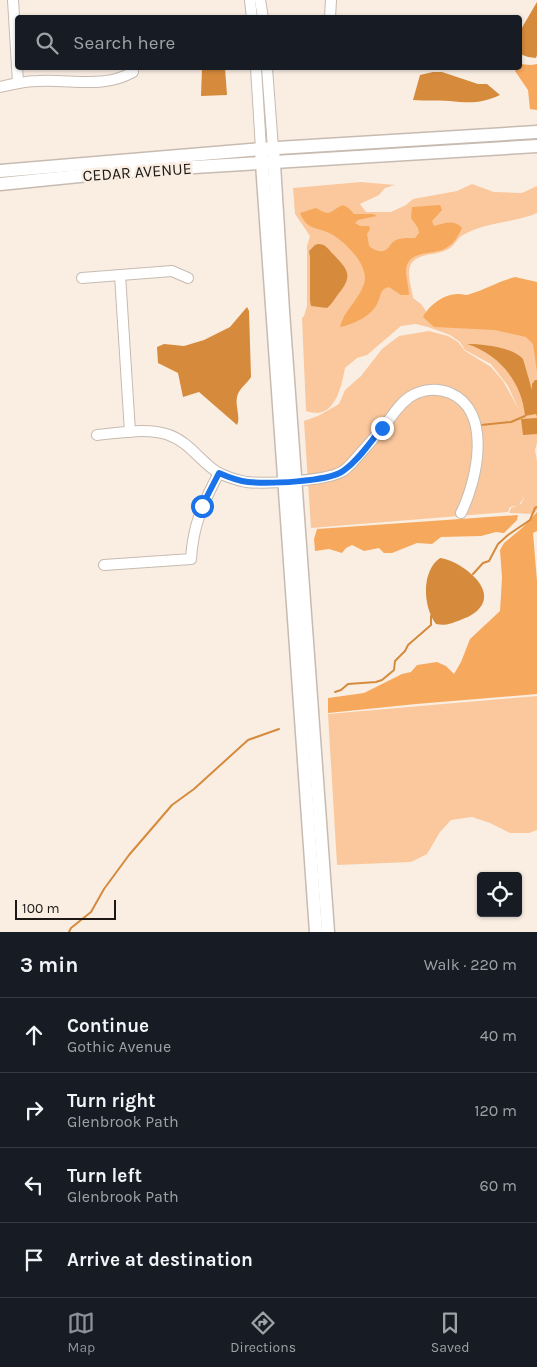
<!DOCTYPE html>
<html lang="en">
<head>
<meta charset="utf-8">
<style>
  body { margin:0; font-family:Karla,sans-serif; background:#20242c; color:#f1f3f6 }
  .controls { position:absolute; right:15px; bottom:15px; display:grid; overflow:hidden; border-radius:5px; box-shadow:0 1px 4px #0004 }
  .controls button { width:45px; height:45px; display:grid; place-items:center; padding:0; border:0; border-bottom:1px solid #363941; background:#171b24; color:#f1f3f6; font:25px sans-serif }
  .scale { position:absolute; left:15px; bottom:12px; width:101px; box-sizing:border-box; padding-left:5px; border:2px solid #1d1815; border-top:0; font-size:14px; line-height:18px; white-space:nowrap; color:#1d1815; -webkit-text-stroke:4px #faeee3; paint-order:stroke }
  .stop { position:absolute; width:15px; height:15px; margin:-11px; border:4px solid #1a73e8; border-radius:50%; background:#fff }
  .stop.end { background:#1a73e8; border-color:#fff; box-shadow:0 1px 5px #0008 }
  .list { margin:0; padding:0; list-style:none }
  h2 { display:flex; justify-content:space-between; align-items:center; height:65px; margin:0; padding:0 20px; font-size:21px }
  h2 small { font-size:16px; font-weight:400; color:#9ea1a6 }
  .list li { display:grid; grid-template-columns:32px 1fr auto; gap:15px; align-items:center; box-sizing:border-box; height:75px; padding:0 20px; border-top:1px solid #363941 }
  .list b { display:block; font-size:19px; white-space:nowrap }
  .list p { margin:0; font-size:16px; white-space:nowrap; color:#9ea1a6 }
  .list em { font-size:16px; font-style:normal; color:#9ea1a6 }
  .icon { flex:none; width:28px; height:28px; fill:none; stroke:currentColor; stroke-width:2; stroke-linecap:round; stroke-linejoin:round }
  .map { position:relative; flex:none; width:537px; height:932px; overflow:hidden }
  .search { position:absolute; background:#171b24; box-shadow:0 1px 4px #0004; left:15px; right:15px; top:15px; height:55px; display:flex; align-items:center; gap:12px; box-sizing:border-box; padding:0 18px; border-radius:5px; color:#9ea1a6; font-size:19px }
  .sheet { height:365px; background:#171b24 }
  nav { display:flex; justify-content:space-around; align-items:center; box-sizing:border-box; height:70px; border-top:1px solid #363941; background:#171b24; font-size:14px; color:#9ea1a6 }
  nav a { display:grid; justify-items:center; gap:2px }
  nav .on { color:#8c9099 }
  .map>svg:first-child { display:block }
  .green { fill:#fac89c }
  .forest { fill:#f6a85c }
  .water { fill:#d58a3c }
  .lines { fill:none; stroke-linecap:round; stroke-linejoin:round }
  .stream { stroke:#d58a3c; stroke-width:2 }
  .minor-casing { stroke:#c7bbb1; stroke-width:12 }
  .major-casing { stroke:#c7bbb1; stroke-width:15 }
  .minor { stroke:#fff; stroke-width:10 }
  .major { stroke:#fff; stroke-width:12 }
  .route { stroke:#1a73e8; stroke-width:6 }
  .labels { text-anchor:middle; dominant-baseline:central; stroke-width:5; stroke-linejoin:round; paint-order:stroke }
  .street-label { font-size:16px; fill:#1d1815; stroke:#faeee3 }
</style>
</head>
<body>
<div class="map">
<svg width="537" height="932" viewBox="0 0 537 932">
  <rect width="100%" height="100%" fill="#faeee3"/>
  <!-- green -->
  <g class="green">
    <path d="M361 182 395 185 385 188 379 195 360 204 366 212H391L406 205 413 199 457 191 472 184 494 192 522 193 537 186V213C514 223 485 222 463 235 457 238 455 245 450 248 439 256 419 252 411 264 406 274 412 288 413 298L421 304 428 314 516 332 532 338 537 347V443L535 450 537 461V510L534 514 509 513 511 508 521 504 525 496 519 505 510 507 508 512 311 528 304 421 318 416 339 404 345 390 361 376 382 349 399 336 429 331 448 336 458 342 465 351 491 367 503 381 518 408 508 386 491 364 465 350 460 342 450 335 428 327 416 324 401 326 367 355 357 358 345 368C342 383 337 411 318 413 314 413 309 412 306 411L302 318 304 316 307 306V246L310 236 295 214 293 188Z"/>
    <path d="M537 696V830L529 833H510L490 823 472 817 451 820 440 832 427 854 411 862 337 865 328 714Z"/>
  </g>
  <!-- forest -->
  <g class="forest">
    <path d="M520 64 531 65 537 64V110L530 109 528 90 515 71 517 68H520Z"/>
    <path d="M440 205 442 210 432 221 434 226C444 223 455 219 462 228 458 237 453 245 444 249 433 255 406 250 406 271 406 278 409 287 409 295H401L389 287C379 290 382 294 378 302 372 316 354 324 340 327 344 310 359 300 364 284 370 266 346 243 333 235 318 226 308 232 300 213L316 208C320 210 324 213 328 213 340 210 340 197 354 214H373L377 216 358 220 355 223 360 226H369L370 229 367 234 369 246C374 250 381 254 387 249 390 247 389 245 392 243 398 237 407 238 415 238L419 233 418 228 411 218 412 207Z"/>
    <path d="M515 277 537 282V372L533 344 526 337 495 330 434 327 423 317C429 305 445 293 459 294 464 294 465 296 470 294 486 289 499 281 515 277Z"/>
    <path d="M537 512V531L533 533 537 581V694L416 704 328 713V698L364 693 402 674 411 672 417 665 437 662 446 666 454 674 461 662 470 639 500 611 502 578 500 550 504 543 522 528Z"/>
    <path d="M518 515 517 520 504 533 496 532 481 536 441 537 432 544 417 543 392 553H384L379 548 364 551 352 545 346 548 342 553 329 549 315 551 314 539 317 529Z"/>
  </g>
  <!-- water -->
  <g class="water">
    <path d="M537 2V55L536 58 528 57 520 54V31Z"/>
    <path d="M202 68H225L227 95 201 96Z"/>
    <path d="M433 72H442L478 84H487L500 95C480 104 470 103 449 101 437 100 425 101 413 100L420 75Z"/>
    <path d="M318 244C326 244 328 249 333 254 347 269 354 275 339 293 335 298 332 304 327 308L311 306 310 301V257L309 251 315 245Z"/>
    <path d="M247 307 249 311 251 377C247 384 239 388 237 397 235 406 241 418 237 425L199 392 183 397 178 373 158 363 157 347 164 344 184 346 204 340 230 327Z"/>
    <path d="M467 344C482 344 513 347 523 359L532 390V384L535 380H537V417L536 414 525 416C522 382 499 354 467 344Z"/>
    <path d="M537 418V434L523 435 521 419Z"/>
    <path d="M440 558C459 560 500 589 478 610 472 616 465 618 458 621 449 624 445 626 436 624 423 607 421 571 440 558Z"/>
  </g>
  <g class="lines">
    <!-- stream -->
    <g class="stream">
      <path d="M481 425 511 422 525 416"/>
      <path d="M473 574 483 563 489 561 498 544 508 535 530 520 535 508 537 507"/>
      <path d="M335 692 341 690 348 684 376 682 382 680 394 670 395 661 405 651 408 645 431 625V616"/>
      <path d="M69 932 71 928 91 912 104 889 129 855 172 805 194 789 248 740 279 729"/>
    </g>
    <!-- minor casing -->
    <g class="minor-casing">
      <g id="minor">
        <path d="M13 0 18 83"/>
        <path d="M250 0 252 18"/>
        <path d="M260 0 263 18"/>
        <path d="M330 18 331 0"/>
        <path d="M256 68 261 149"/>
        <path d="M267 68 273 148"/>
        <path d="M0 87C13 84 25 81 38 81 72 79 103 89 133 72"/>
        <path d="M120 275 130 432"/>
        <path d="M82 278 172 271 188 278"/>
        <path d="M97 435C120 433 147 427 169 435 189 442 200 461 217 472 226 477 237 480 246 482 265 484 325 481 341 472 344 471 347 468 350 465 362 452 373 439 385 425 393 415 401 401 413 395 424 389 438 388 450 393 493 411 477 481 461 513"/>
        <path d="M104 565 191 559C193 525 203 503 219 473"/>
      </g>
    </g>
    <!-- major casing -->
    <g class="major-casing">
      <g id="major">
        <path d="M273 148 283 311 328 932"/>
        <path d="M261 149 316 932"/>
        <path d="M0 171 261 149 537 132"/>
        <path d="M0 184 129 171 537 146"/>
      </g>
    </g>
    <!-- minor -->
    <use href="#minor" class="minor"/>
    <!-- major -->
    <use href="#major" class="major"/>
  </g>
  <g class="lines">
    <!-- route -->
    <path class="route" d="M202 506 219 473C228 477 238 481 248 482 268 484 327 482 343 471 359 460 370 442 382 428"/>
  </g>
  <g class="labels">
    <!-- street labels -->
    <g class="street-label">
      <text transform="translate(137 172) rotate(-4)">CEDAR AVENUE</text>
    </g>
  </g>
</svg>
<div class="controls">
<button><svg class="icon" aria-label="locate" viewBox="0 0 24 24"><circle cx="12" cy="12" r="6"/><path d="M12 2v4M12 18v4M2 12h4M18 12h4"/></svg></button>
</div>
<div class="scale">100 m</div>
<div class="stop" style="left:202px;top:506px"></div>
<div class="stop end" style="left:382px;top:428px"></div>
<div class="search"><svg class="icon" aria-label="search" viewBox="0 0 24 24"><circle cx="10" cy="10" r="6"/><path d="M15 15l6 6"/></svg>Search here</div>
</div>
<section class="sheet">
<h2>3 min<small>Walk · 220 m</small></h2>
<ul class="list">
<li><svg class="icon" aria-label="ahead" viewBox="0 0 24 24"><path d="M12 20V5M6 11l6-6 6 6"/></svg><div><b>Continue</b><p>Gothic Avenue</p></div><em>40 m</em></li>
<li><svg class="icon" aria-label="right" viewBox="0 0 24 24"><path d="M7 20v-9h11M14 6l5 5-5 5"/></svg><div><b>Turn right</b><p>Glenbrook Path</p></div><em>120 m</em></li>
<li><svg class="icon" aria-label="left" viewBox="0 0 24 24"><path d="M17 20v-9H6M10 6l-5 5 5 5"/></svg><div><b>Turn left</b><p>Glenbrook Path</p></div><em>60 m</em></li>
<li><svg class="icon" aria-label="arrive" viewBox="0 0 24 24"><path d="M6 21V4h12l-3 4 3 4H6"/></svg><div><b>Arrive at destination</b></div></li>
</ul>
</section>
<nav>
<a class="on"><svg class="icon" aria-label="map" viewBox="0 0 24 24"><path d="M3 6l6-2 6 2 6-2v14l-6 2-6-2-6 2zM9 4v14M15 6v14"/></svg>Map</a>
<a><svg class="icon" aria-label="directions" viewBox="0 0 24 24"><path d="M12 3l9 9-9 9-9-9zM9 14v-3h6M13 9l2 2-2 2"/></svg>Directions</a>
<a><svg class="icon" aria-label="saved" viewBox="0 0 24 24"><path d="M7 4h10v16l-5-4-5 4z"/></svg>Saved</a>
</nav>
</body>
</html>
